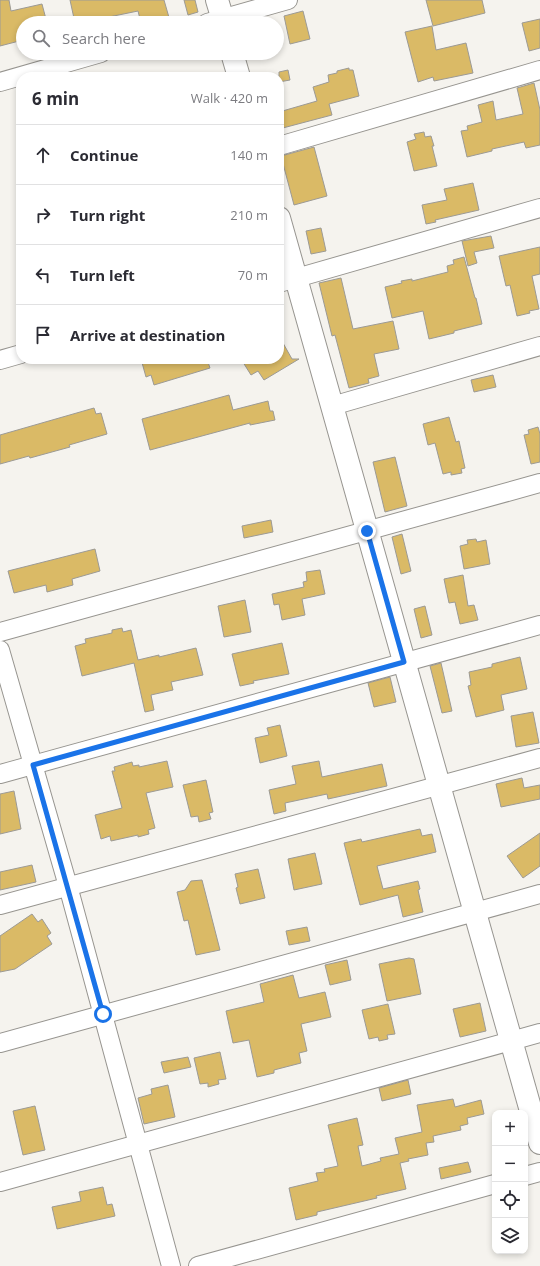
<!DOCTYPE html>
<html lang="en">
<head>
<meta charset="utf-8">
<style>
  body { margin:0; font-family:"Open Sans",sans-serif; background:#f7f7f7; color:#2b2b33 }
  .controls { position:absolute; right:12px; bottom:12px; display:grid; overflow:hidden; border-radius:8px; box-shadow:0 2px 6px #0003 }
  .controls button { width:36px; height:36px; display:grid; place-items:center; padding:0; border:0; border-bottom:1px solid #e1e1e2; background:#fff; color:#2b2b33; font:20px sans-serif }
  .stop { position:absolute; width:12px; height:12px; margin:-9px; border:3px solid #1a73e8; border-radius:50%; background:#fff }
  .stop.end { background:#1a73e8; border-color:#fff; box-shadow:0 1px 4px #0008 }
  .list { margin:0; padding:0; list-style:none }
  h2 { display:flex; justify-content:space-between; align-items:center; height:52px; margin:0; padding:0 16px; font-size:17px }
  h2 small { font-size:13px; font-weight:400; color:#7c7c81 }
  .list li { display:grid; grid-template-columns:26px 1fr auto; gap:12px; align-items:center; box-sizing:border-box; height:60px; padding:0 16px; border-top:1px solid #e1e1e2 }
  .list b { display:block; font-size:15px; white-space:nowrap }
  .list em { font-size:13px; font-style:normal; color:#7c7c81 }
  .icon { flex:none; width:22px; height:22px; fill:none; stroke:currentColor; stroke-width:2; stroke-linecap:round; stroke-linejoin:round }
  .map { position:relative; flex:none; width:540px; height:1266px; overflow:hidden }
  .search { position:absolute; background:#fff; box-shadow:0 2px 6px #0003; left:16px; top:16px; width:268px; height:44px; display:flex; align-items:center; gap:10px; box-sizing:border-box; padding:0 14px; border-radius:22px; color:#7c7c81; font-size:15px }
  .panel { position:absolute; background:#fff; box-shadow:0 2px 6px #0003; left:16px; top:72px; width:268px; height:292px; border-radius:16px }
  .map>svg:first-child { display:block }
  .building { fill:#daba66; stroke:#9c9a95 }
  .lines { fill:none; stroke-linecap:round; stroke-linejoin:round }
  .minor-casing { stroke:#979590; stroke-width:20 }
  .major-casing { stroke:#979590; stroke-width:24 }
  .minor { stroke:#fff; stroke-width:18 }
  .major { stroke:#fff; stroke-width:22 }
  .route { stroke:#1a73e8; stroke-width:5 }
</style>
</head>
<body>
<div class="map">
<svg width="540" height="1266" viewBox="0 0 540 1266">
  <rect width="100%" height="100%" fill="#f5f3ee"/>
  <!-- building -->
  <g class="building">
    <path d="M0 0H9L11 11 42 4 47 23H23V40L0 46Z"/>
    <path d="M70 0H164L170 21 160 23H141L138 11 104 18 105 21 97 23H75Z"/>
    <path d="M184 0H195L198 12 188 15Z"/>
    <path d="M426 0H482L485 13 433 26Z"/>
    <path d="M303 11 310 39 290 44 284 16Z"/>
    <path d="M540 19V48L529 51 522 23Z"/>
    <path d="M432 26 436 50 466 43 473 73 434 81 433 77 418 82 405 32Z"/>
    <path d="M349 68V70H353L359 96 329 104 332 115 279 129V112L317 101 313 87 329 82 328 75 337 73V71Z"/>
    <path d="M288 70 290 80 279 82V72Z"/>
    <path d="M534 83 540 110V145L526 148 524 142 492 149V151L467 157 461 131 468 130 467 126 482 122 478 105 493 101 496 120 523 114 517 88Z"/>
    <path d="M424 132 425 137 431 136 434 146H432L437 166 414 171 407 142 416 139 414 134Z"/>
    <path d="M314 147 327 196 294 205 281 156Z"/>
    <path d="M473 183 479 210 435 220 436 222 426 224 422 205 447 200 444 189Z"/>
    <path d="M321 228 326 251 311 254 306 231Z"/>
    <path d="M491 236 494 248 474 252 477 263 468 266 462 241Z"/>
    <path d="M540 247V274L532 276 539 309 529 311 530 313 517 316 510 285 506 286 499 256Z"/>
    <path d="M464 257 475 298H476L482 324 454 331V333L429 339 423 311 392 318 385 287 402 283 401 281 412 279V281L448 272 447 266 454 264 453 260Z"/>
    <path d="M341 278 353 329 393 321 399 349 374 354 379 376 368 379 369 383 349 388 335 335 332 336 319 283Z"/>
    <path d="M279 336 292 359H299L264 380 258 371 251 375 241 359H279Z"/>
    <path d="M141 359H207L210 368 154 385 151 375 146 377Z"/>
    <path d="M493 375 496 387 474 392 471 380Z"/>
    <path d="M229 395 233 410 268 401 270 411H273L275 420 250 425V423L150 450 142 419Z"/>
    <path d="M94 408 96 414 101 413 107 434 69 445 70 447 30 458 29 456 0 464V435Z"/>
    <path d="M449 417 456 442 459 441 465 468 461 469 462 473 451 475V472L443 474 435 443 428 445 423 424Z"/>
    <path d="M538 427 540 434V462L531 464 524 435 529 434 528 430Z"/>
    <path d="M395 457 407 506 385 512 373 462Z"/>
    <path d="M271 520 273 532 244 538 242 526Z"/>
    <path d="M402 534 411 571 401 574 392 537Z"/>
    <path d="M476 539 477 542 486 540 490 564 464 569 460 546 468 544 467 540Z"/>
    <path d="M95 549 100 571 72 579 73 585 47 592 46 585 14 593 8 571Z"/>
    <path d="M320 570 325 594 302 599 305 615 282 620 279 604 274 605 272 594 304 587 303 582 307 581 306 572Z"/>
    <path d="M463 575 468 606 474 605 478 620 460 624 455 602 449 603 444 579Z"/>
    <path d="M245 600 251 632 224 637 218 606Z"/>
    <path d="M425 606 432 635 421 638 414 609Z"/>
    <path d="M122 628 123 632 131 630 138 660 159 655V657L196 648 203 675 171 682 173 690 151 695 154 710 145 712 134 663 82 676 75 646 86 643 85 639 112 633V630Z"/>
    <path d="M282 643 289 674 253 681 254 683 240 686 232 654Z"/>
    <path d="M520 657 527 689 501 695 504 710 476 717 468 686 471 685 469 672 492 667V664Z"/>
    <path d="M441 663 452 711 442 713 430 666Z"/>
    <path d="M390 677 396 702 374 707 368 683Z"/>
    <path d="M533 712 539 743 516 747 511 716Z"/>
    <path d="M280 725 287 756 260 763 255 738 269 735 267 728Z"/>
    <path d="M167 761 173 787 146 793 155 828 148 830 149 834 138 837V835L111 841 110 836 101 839 95 815 122 808 112 771H115L114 767 132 762 133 766 139 765V767Z"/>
    <path d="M319 761 322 777 382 764 387 786 328 799 327 794 285 803 286 811 274 814 269 790 296 784 292 766Z"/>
    <path d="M522 778 524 788 540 785V799L501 807 496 784Z"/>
    <path d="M206 780 213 812 209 813 211 819 199 822 198 816 191 817 183 785Z"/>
    <path d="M14 791 21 829 0 834V794Z"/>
    <path d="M420 829 422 836 432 834 436 852 377 866 383 889 418 881 420 889 418 890 423 912 403 917 398 895 360 905 344 843 361 839 362 842Z"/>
    <path d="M540 833V866L523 878 507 856Z"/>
    <path d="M315 853 322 884 294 890 288 859Z"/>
    <path d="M32 865 36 882 0 890V872Z"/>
    <path d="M258 869 265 898 240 904 236 888 238 887 235 874Z"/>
    <path d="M202 880 220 950 196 955 188 920 184 921 177 892 185 890 191 881Z"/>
    <path d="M32 914 38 922 42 919 51 933 47 936 52 944 15 969 0 972V936Z"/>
    <path d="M307 927 310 941 289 945 286 931Z"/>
    <path d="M409 958 414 959 421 994 387 1001 379 964Z"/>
    <path d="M347 960 351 980 330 985 325 965Z"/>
    <path d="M293 975 299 998 325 992 331 1017 301 1024 307 1051 299 1053 301 1063 274 1070V1073L257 1077 249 1040 233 1043 226 1011 264 1002 260 984Z"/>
    <path d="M480 1003 486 1031 460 1037 453 1009Z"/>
    <path d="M388 1004 395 1034 387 1035 388 1039 379 1041 378 1037 369 1039 362 1010Z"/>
    <path d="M220 1052 226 1079 218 1080 219 1084 208 1087V1083L200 1084 194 1058Z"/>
    <path d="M188 1057 191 1067 164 1073 161 1062Z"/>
    <path d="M408 1080 411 1094 382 1101 379 1088Z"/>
    <path d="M168 1085 175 1117 144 1124 138 1098 152 1094 151 1089Z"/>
    <path d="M453 1099 455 1107 481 1100 484 1114 467 1118 468 1124 460 1126 461 1130 433 1136 434 1142 426 1143 428 1155 408 1159 409 1161 400 1163 406 1189 376 1196 377 1198 317 1212V1215L296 1220 289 1188 318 1181 316 1173 325 1172 324 1169 338 1166 328 1125 357 1118 363 1145 358 1146 362 1166 381 1161 380 1158 399 1154 395 1138 422 1132 417 1105Z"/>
    <path d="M35 1106 45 1150 23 1155 13 1111Z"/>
    <path d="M468 1162 471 1172 441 1179 439 1168Z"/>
    <path d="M103 1187 107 1205 112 1204 115 1216 57 1229 52 1207 81 1201 79 1192Z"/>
  </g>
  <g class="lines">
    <!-- minor casing -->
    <g class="minor-casing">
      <g id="minor">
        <path d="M207 23 288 0"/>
        <path d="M0 82 101 53"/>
        <path d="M279 146 540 70"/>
        <path d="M279 283 540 208"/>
        <path d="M0 360 21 354"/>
        <path d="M332 406 540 346"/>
        <path d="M0 632 540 483"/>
        <path d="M0 650 68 886 171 1266"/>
        <path d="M0 774 540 625"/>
        <path d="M0 905 540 758"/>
        <path d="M0 1043 540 894"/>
        <path d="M525 1176 540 1172"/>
        <path d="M0 1182 540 1033"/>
        <path d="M198 1266 495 1184"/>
      </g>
    </g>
    <!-- major casing -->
    <g class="major-casing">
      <g id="major">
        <path d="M217 0 224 23"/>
        <path d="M232 53 239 77"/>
        <path d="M279 218 540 1143"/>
      </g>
    </g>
    <!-- minor -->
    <use href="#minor" class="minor"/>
    <!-- major -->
    <use href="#major" class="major"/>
  </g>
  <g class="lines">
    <!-- route -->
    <path class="route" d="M103 1014 33 765 404 662 367 531"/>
  </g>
</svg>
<div class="controls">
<button>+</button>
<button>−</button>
<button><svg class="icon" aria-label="locate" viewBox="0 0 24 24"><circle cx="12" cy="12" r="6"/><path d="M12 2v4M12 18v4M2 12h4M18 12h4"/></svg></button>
<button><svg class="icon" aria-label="layers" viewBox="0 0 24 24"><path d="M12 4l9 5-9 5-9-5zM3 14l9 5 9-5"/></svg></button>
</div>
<div class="stop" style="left:103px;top:1014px"></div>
<div class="stop end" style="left:367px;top:531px"></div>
<div class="search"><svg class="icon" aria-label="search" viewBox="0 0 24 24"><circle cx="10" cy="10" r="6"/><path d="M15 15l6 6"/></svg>Search here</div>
<section class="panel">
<h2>6 min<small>Walk · 420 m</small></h2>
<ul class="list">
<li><svg class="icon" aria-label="ahead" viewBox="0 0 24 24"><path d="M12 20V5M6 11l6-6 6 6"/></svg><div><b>Continue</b></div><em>140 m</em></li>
<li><svg class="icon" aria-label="right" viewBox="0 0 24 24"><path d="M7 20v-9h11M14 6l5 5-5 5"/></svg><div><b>Turn right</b></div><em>210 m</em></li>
<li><svg class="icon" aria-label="left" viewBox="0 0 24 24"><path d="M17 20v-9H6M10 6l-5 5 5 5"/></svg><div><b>Turn left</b></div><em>70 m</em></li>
<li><svg class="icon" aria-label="arrive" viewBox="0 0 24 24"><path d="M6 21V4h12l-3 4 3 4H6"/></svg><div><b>Arrive at destination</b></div></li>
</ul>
</section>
</div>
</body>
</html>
